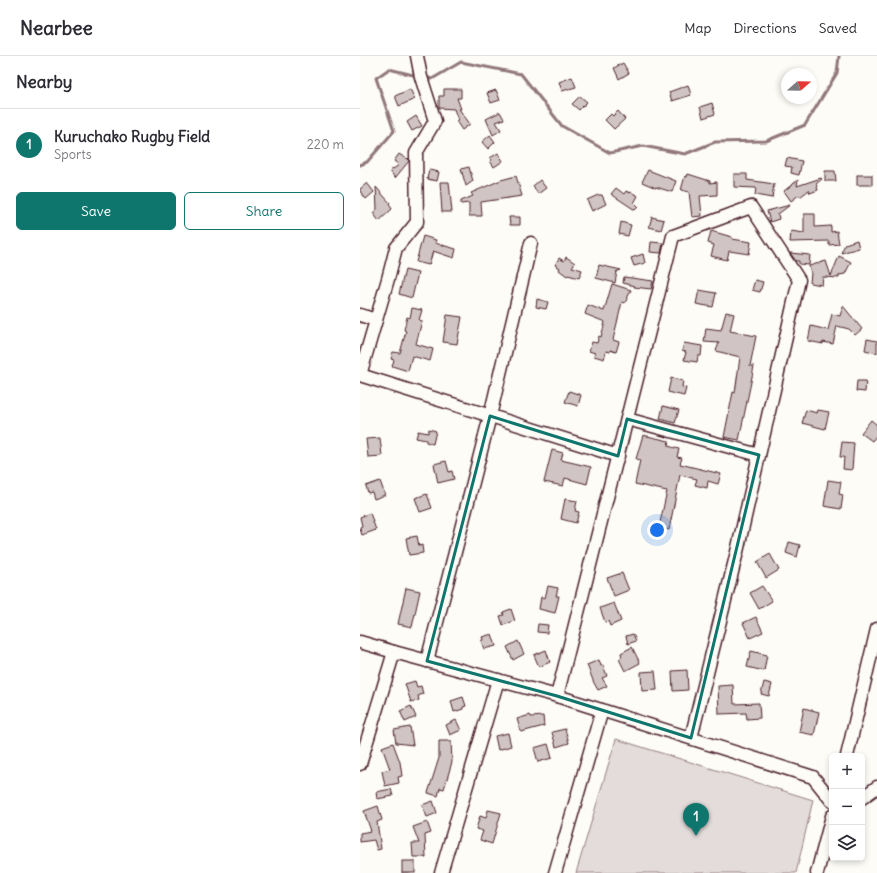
<!DOCTYPE html>
<html lang="en">
<head>
<meta charset="utf-8">
<style>
  body { margin:0; font-family:Delius,sans-serif; background:#f7f7f7; color:#2b2b33 }
  .controls { position:absolute; right:12px; bottom:12px; display:grid; overflow:hidden; border-radius:6px; box-shadow:0 2px 6px #0003 }
  .controls button { width:36px; height:36px; display:grid; place-items:center; padding:0; border:0; border-bottom:1px solid #e1e1e2; background:#fff; color:#2b2b33; font:20px sans-serif }
  .compass { position:absolute; left:421px; top:12px; width:36px; height:36px; border-radius:50%; background:#fff; box-shadow:0 2px 6px #0003; rotate:70deg }
  .you { position:absolute; left:297px; top:474px; width:14px; height:14px; margin:-10px; border:3px solid #fff; border-radius:50%; background:#1a73e8; box-shadow:0 0 0 6px #1a73e833 }
  .badge { display:grid; place-items:center; width:26px; height:26px; border-radius:50%; background:#0f766e; color:#fff; font-size:13px; font-weight:700 }
  .pin { position:absolute; translate:-50% -33px; filter:drop-shadow(0 1px 2px #0008) }
  .pin::after { content:''; position:absolute; top:21px; width:14px; height:12px; background:inherit; clip-path:polygon(0 0,100% 0,50% 100%) }
  .list { margin:0; padding:0; list-style:none }
  h2 { display:flex; justify-content:space-between; align-items:center; height:52px; margin:0; padding:0 16px; font-size:17px }
  h2 small { font-size:13px; font-weight:400; color:#7c7c81 }
  .list li { display:grid; grid-template-columns:26px 1fr auto; gap:12px; align-items:center; box-sizing:border-box; height:72px; padding:0 16px; border-top:1px solid #e1e1e2 }
  .list b { display:block; font-size:15px; white-space:nowrap }
  .list p { margin:0; font-size:13px; white-space:nowrap; color:#7c7c81 }
  .list em { font-size:13px; font-style:normal; color:#7c7c81 }
  .actions { display:flex; gap:8px; padding:12px 16px }
  .actions a { flex:1; padding:9px 0; border:1px solid #0f766e; border-radius:6px; text-align:center; font-size:14px; color:#0f766e }
  .actions .main { background:#0f766e; color:#fff }
  .icon { flex:none; width:22px; height:22px; fill:none; stroke:currentColor; stroke-width:2; stroke-linecap:round; stroke-linejoin:round }
  .map { position:relative; flex:none; width:517px; height:817px; overflow:hidden }
  header { display:flex; align-items:center; gap:24px; box-sizing:border-box; height:56px; padding:0 20px; background:#fff; border-bottom:1px solid #e1e1e2 }
  header strong { font-size:19px }
  nav { display:flex; gap:22px; margin-inline-start:auto; font-size:14px }
  main { display:flex }
  aside { flex:1; background:#fff }
  .map>svg:first-child { display:block }
  .garden { fill:#e3dcda; stroke:#967e82 }
  .lines { fill:none; stroke-linecap:round; stroke-linejoin:round }
  .stream { stroke:#91777b; stroke-width:3 }
  .building { fill:#d0c5c4; stroke:#4a1f2b }
  .minor-casing { stroke:#4a1f2b; stroke-width:15 }
  .minor { stroke:#fdfcf7; stroke-width:12 }
  .marked { fill:none; stroke:#0f766e; stroke-width:3; stroke-linejoin:round }
</style>
</head>
<body>
<header>
<strong>Nearbee</strong>
<nav><a>Map</a><a>Directions</a><a>Saved</a></nav>
</header>
<main>
<aside>
<h2>Nearby<small></small></h2>
<ul class="list">
<li><span class="badge">1</span><div><b>Kuruchako Rugby Field</b><p>Sports</p></div><em>220 m</em></li>
</ul>
<div class="actions"><a class="main">Save</a><a>Share</a></div>
</aside>
<div class="map">
<svg width="517" height="817" viewBox="0 0 517 817">
  <rect width="100%" height="100%" fill="#fdfcf7"/>
  <filter id="ink" filterUnits="userSpaceOnUse"><feTurbulence type="fractalNoise" baseFrequency=".025" numOctaves="2"/><feDisplacementMap in="SourceGraphic" scale="8" xChannelSelector="R" yChannelSelector="G"/><feConvolveMatrix kernelMatrix="1 2 1 2 8 2 1 2 1" color-interpolation-filters="sRGB"/></filter>
  <g filter="url(#ink)">
    <!-- garden -->
    <path class="garden" d="M256 683 453 744 436 817H216Z"/>
    <g class="lines">
      <!-- stream -->
      <g class="stream">
        <path d="M65 21 72 23 101 6 161 18 202 70 250 97 283 90 325 98 355 86 406 85 445 69 477 17 479 0"/>
        <path d="M0 109 7 106 34 75 16 22 29 13 57 20"/>
      </g>
    </g>
    <!-- building -->
    <g class="building">
      <path d="M263 7 269 17 259 23 254 12Z"/>
      <path d="M212 21 216 31 202 35 199 26Z"/>
      <path d="M328 29 331 39 312 45 309 36Z"/>
      <path d="M50 33 55 43 39 50 35 40Z"/>
      <path d="M84 33H101V42H97L101 53H99L110 68 102 74 96 65 98 64 94 53 79 52V40H84Z"/>
      <path d="M136 34 140 44 131 47 127 37Z"/>
      <path d="M220 40 227 46 219 54 212 48Z"/>
      <path d="M352 47 355 58 343 62 340 51Z"/>
      <path d="M258 55 265 63 254 73 245 64 251 58 253 60Z"/>
      <path d="M140 56 144 63 136 66 141 74 133 79 126 63Z"/>
      <path d="M56 60 62 70 52 75 47 66Z"/>
      <path d="M130 79 135 86 128 93 122 86Z"/>
      <path d="M138 97 143 105 134 111 130 105 132 104 130 102Z"/>
      <path d="M39 98 47 103 48 102 49 105 35 122 30 115 39 109 34 105Z"/>
      <path d="M427 102 442 105 439 119 431 117 432 111 425 110Z"/>
      <path d="M109 111 113 125 106 130 101 113Z"/>
      <path d="M69 114 79 116 77 125 67 123Z"/>
      <path d="M288 114 316 125 312 136 296 131V132L282 126Z"/>
      <path d="M465 115H475L476 125H465Z"/>
      <path d="M328 118 350 125V127L357 126V139L340 140 342 160 332 161 329 136 321 134 325 120 327 121Z"/>
      <path d="M374 118H387V124L414 128 412 142 395 139 396 132 374 131Z"/>
      <rect x="497" y="119" width="15" height="10"/>
      <path d="M156 120 162 140 121 146 122 160H109V147L101 148V145L113 140 111 137 141 124Z"/>
      <path d="M461 122 462 123 456 128 458 134 450 137 449 134 440 141 439 139 431 145 424 135 438 124 437 130Z"/>
      <path d="M180 124 186 132 178 138 173 130Z"/>
      <path d="M80 126H89L92 156H82Z"/>
      <path d="M7 127 14 136 6 143 0 135V133Z"/>
      <path d="M16 131 30 147 29 148 32 153 19 165 13 157 17 153Z"/>
      <path d="M256 132 264 138 266 135 270 137 271 136 278 140 274 147 278 151 275 154 251 138Z"/>
      <path d="M238 139H242L246 148 232 155 227 144Z"/>
      <path d="M430 149 418 158 419 163 410 166 407 155Z"/>
      <path d="M444 158H455V171L471 170V176L477 175 479 188 469 189V185L430 186 431 175 444 177Z"/>
      <path d="M149 161H160V169H150Z"/>
      <path d="M292 161 304 164 301 174 289 171Z"/>
      <path d="M261 166 271 169 268 180 259 178Z"/>
      <path d="M351 175 372 181V183L391 186 389 198 369 195 367 204 351 200 354 189 348 187Z"/>
      <path d="M63 180 76 184 75 187 96 193 94 202 73 195 69 209 56 206Z"/>
      <path d="M497 184 499 192 481 197 485 188Z"/>
      <path d="M291 186 303 187 301 197 290 196Z"/>
      <path d="M430 197 450 199 449 209 439 208V205H436Z"/>
      <path d="M283 198 285 207 274 210 271 202Z"/>
      <path d="M479 200 491 206 485 218 479 219V222L463 221 462 229 450 227 451 217 449 210 466 205 471 220Z"/>
      <path d="M206 201 215 207 212 211 222 214 219 222 208 219 207 220 199 214 200 212 195 209 199 202 204 205Z"/>
      <path d="M239 209 261 214 256 216H257L255 227 236 222Z"/>
      <path d="M45 214 58 217 52 242 39 238Z"/>
      <path d="M264 221 293 225 291 233 274 231 275 230 263 227Z"/>
      <path d="M395 224 403 226 400 236 392 234Z"/>
      <path d="M252 228 271 234 265 247 262 246 253 284 259 286 256 296 250 294V296L246 295 244 303 234 300 235 297 229 295 232 286 237 287 239 280 241 281 245 266 225 258 228 249 244 255Z"/>
      <path d="M339 234 356 237 353 251 336 248Z"/>
      <path d="M177 243 188 246 186 253 176 251Z"/>
      <path d="M483 250 502 273 495 279 489 273 477 270 473 288 463 286V288L448 285 451 270 468 274 472 258 480 260Z"/>
      <path d="M52 252 62 254 59 264 62 265 56 288 73 293 70 305 52 300 48 315 32 310 34 304 31 303 33 296 40 297 46 275 44 274 47 261 50 262Z"/>
      <path d="M366 256 374 258 370 275 396 280 390 310H394L391 326 379 384 364 381 373 336 375 337 380 301 356 295 359 287 344 286 346 272 361 274Z"/>
      <path d="M87 259 102 261 97 288 83 286Z"/>
      <path d="M507 283 517 285V297L505 294Z"/>
      <path d="M324 287 342 290 341 300H338L337 306 324 304 326 296 322 295Z"/>
      <path d="M311 322 323 325 322 331 326 332 324 340 308 336Z"/>
      <path d="M497 325H506L505 336 496 335Z"/>
      <path d="M209 335 221 339 218 350 205 346Z"/>
      <path d="M303 350 319 354 315 367 300 363Z"/>
      <path d="M446 354 457 357 458 354 469 356 465 373 442 367Z"/>
      <path d="M511 364 517 369V379L512 385 501 377Z"/>
      <path d="M69 373 76 375 73 388 66 386V384L56 382 58 375 68 377Z"/>
      <path d="M283 379 309 385 308 390 319 393 317 401 322 402 320 408 361 418 358 428 348 425 347 432 335 429 337 423 320 419 309 474 299 471 307 435 275 428 280 404 276 403Z"/>
      <path d="M20 382 22 400 8 401 6 383Z"/>
      <path d="M482 386 494 387 492 414 483 413 484 401H480Z"/>
      <path d="M192 394 203 397 201 404 231 411 227 428 205 422 203 430 184 426Z"/>
      <path d="M86 405 89 416 92 415 94 423 78 427 74 408Z"/>
      <path d="M468 424 481 426 479 438 483 439 481 453 464 450Z"/>
      <path d="M20 425 25 439 14 443 12 436 8 437 6 430Z"/>
      <path d="M67 438 72 452 60 456 55 442Z"/>
      <path d="M205 443 217 445 215 455 219 456 216 467 201 463Z"/>
      <path d="M10 457 16 474 2 479 0 473V471L2 470 0 461Z"/>
      <path d="M57 480 59 490 62 489 63 497 49 499 46 482Z"/>
      <path d="M429 486 440 489 437 501 426 497Z"/>
      <path d="M410 498 419 514 406 522 397 506Z"/>
      <path d="M262 517 269 534 254 540 247 522Z"/>
      <path d="M188 530 198 532 196 540H199L195 557 179 553 181 541 185 542Z"/>
      <path d="M402 530 412 545 399 553 390 537Z"/>
      <path d="M46 532 60 535 52 571 38 568Z"/>
      <path d="M254 547 261 565 250 570 248 565 245 566 240 552Z"/>
      <path d="M151 553 155 565 143 569 140 560 144 559 143 556Z"/>
      <path d="M396 561 403 576 390 582 383 567Z"/>
      <path d="M178 568 188 569 187 577 177 576Z"/>
      <path d="M132 578 136 590 124 593 121 585 123 584 122 581Z"/>
      <path d="M273 578 276 585 268 588 266 580Z"/>
      <path d="M158 585 164 598 153 604 147 591Z"/>
      <path d="M272 591 280 607 265 615 259 603 262 601 261 597Z"/>
      <path d="M186 594 190 606 179 611 174 599Z"/>
      <path d="M391 595 407 599 404 615 387 611Z"/>
      <path d="M239 604 241 610 243 609 247 620 242 622 247 630 238 634 234 627 227 609Z"/>
      <path d="M327 614 328 634 313 635 312 615Z"/>
      <path d="M295 615 297 634 282 635 281 616Z"/>
      <path d="M55 625 57 631 61 630 63 638 58 640 59 644 51 646 45 628Z"/>
      <path d="M404 626 412 628 409 640 401 638Z"/>
      <path d="M373 629 374 648 399 647 400 662 387 663 386 657 359 658 358 630Z"/>
      <path d="M103 641 106 650 103 651V653L94 656 91 645Z"/>
      <path d="M51 650 56 661 45 666 40 655Z"/>
      <path d="M444 652 459 656 454 679 439 676Z"/>
      <path d="M170 659 171 661 183 660 184 670 161 676 157 663Z"/>
      <path d="M96 664 101 674 90 679 86 669Z"/>
      <path d="M50 671 53 689 36 687 34 674Z"/>
      <path d="M205 673 209 687 196 691 192 676Z"/>
      <path d="M148 677 151 690 138 694 135 680Z"/>
      <path d="M79 685H91L92 706 84 733 80 732 78 740 68 737 79 702Z"/>
      <path d="M33 687 40 706 42 720 38 721 39 727 25 730 22 715 30 713 22 691Z"/>
      <path d="M188 688 192 702 178 706 174 692Z"/>
      <path d="M31 733 33 740 17 743 16 736Z"/>
      <path d="M73 745 77 757 67 761 62 749Z"/>
      <path d="M18 750 22 764 17 766 21 793 17 794 14 784 0 786V777L11 775 4 755Z"/>
      <path d="M128 754 141 757 132 788 120 784 123 775 116 773 120 760 126 762Z"/>
      <path d="M67 766 71 777 65 779 66 802H65L64 801H53L52 787H59L53 771Z"/>
      <rect x="42" y="805" width="13" height="12"/>
    </g>
    <g class="lines">
      <!-- minor casing -->
      <g class="minor-casing">
        <g id="minor">
          <path d="M0 259 16 264"/>
          <path d="M0 319 28 223 36 192 57 166 56 97 75 65 61 21 57 0"/>
          <path d="M0 319 258 400"/>
          <path d="M267 363 399 399"/>
          <path d="M0 586 34 596 197 640 453 721 472 745"/>
          <path d="M67 605 130 360 171 187"/>
          <path d="M197 640 313 180 391 151 439 224 377 496 331 682"/>
          <path d="M487 700 517 573"/>
          <path d="M0 708 34 596"/>
          <path d="M502 742 517 731"/>
          <path d="M81 817 138 624"/>
          <path d="M195 817 242 654"/>
          <path d="M457 817 472 760"/>
        </g>
      </g>
      <!-- minor -->
      <use href="#minor" class="minor"/>
    </g>
  </g>
  <!-- marked area -->
  <path class="marked" d="M130 360 258 400 267 363 399 399 331 682 197 640 67 605Z"/>
</svg>
<div class="controls">
<button>+</button>
<button>−</button>
<button><svg class="icon" aria-label="layers" viewBox="0 0 24 24"><path d="M12 4l9 5-9 5-9-5zM3 14l9 5 9-5"/></svg></button>
</div>
<svg class="compass" viewBox="-18 -18 36 36"><path d="M0-13l5 13h-10z" fill="#e53935"/><path d="M0 13l5-13h-10z" fill="#7c7c81"/></svg>
<div class="you"></div>
<div class="pin badge" style="left:336px;top:780px">1</div>
</div>
</main>
</body>
</html>
